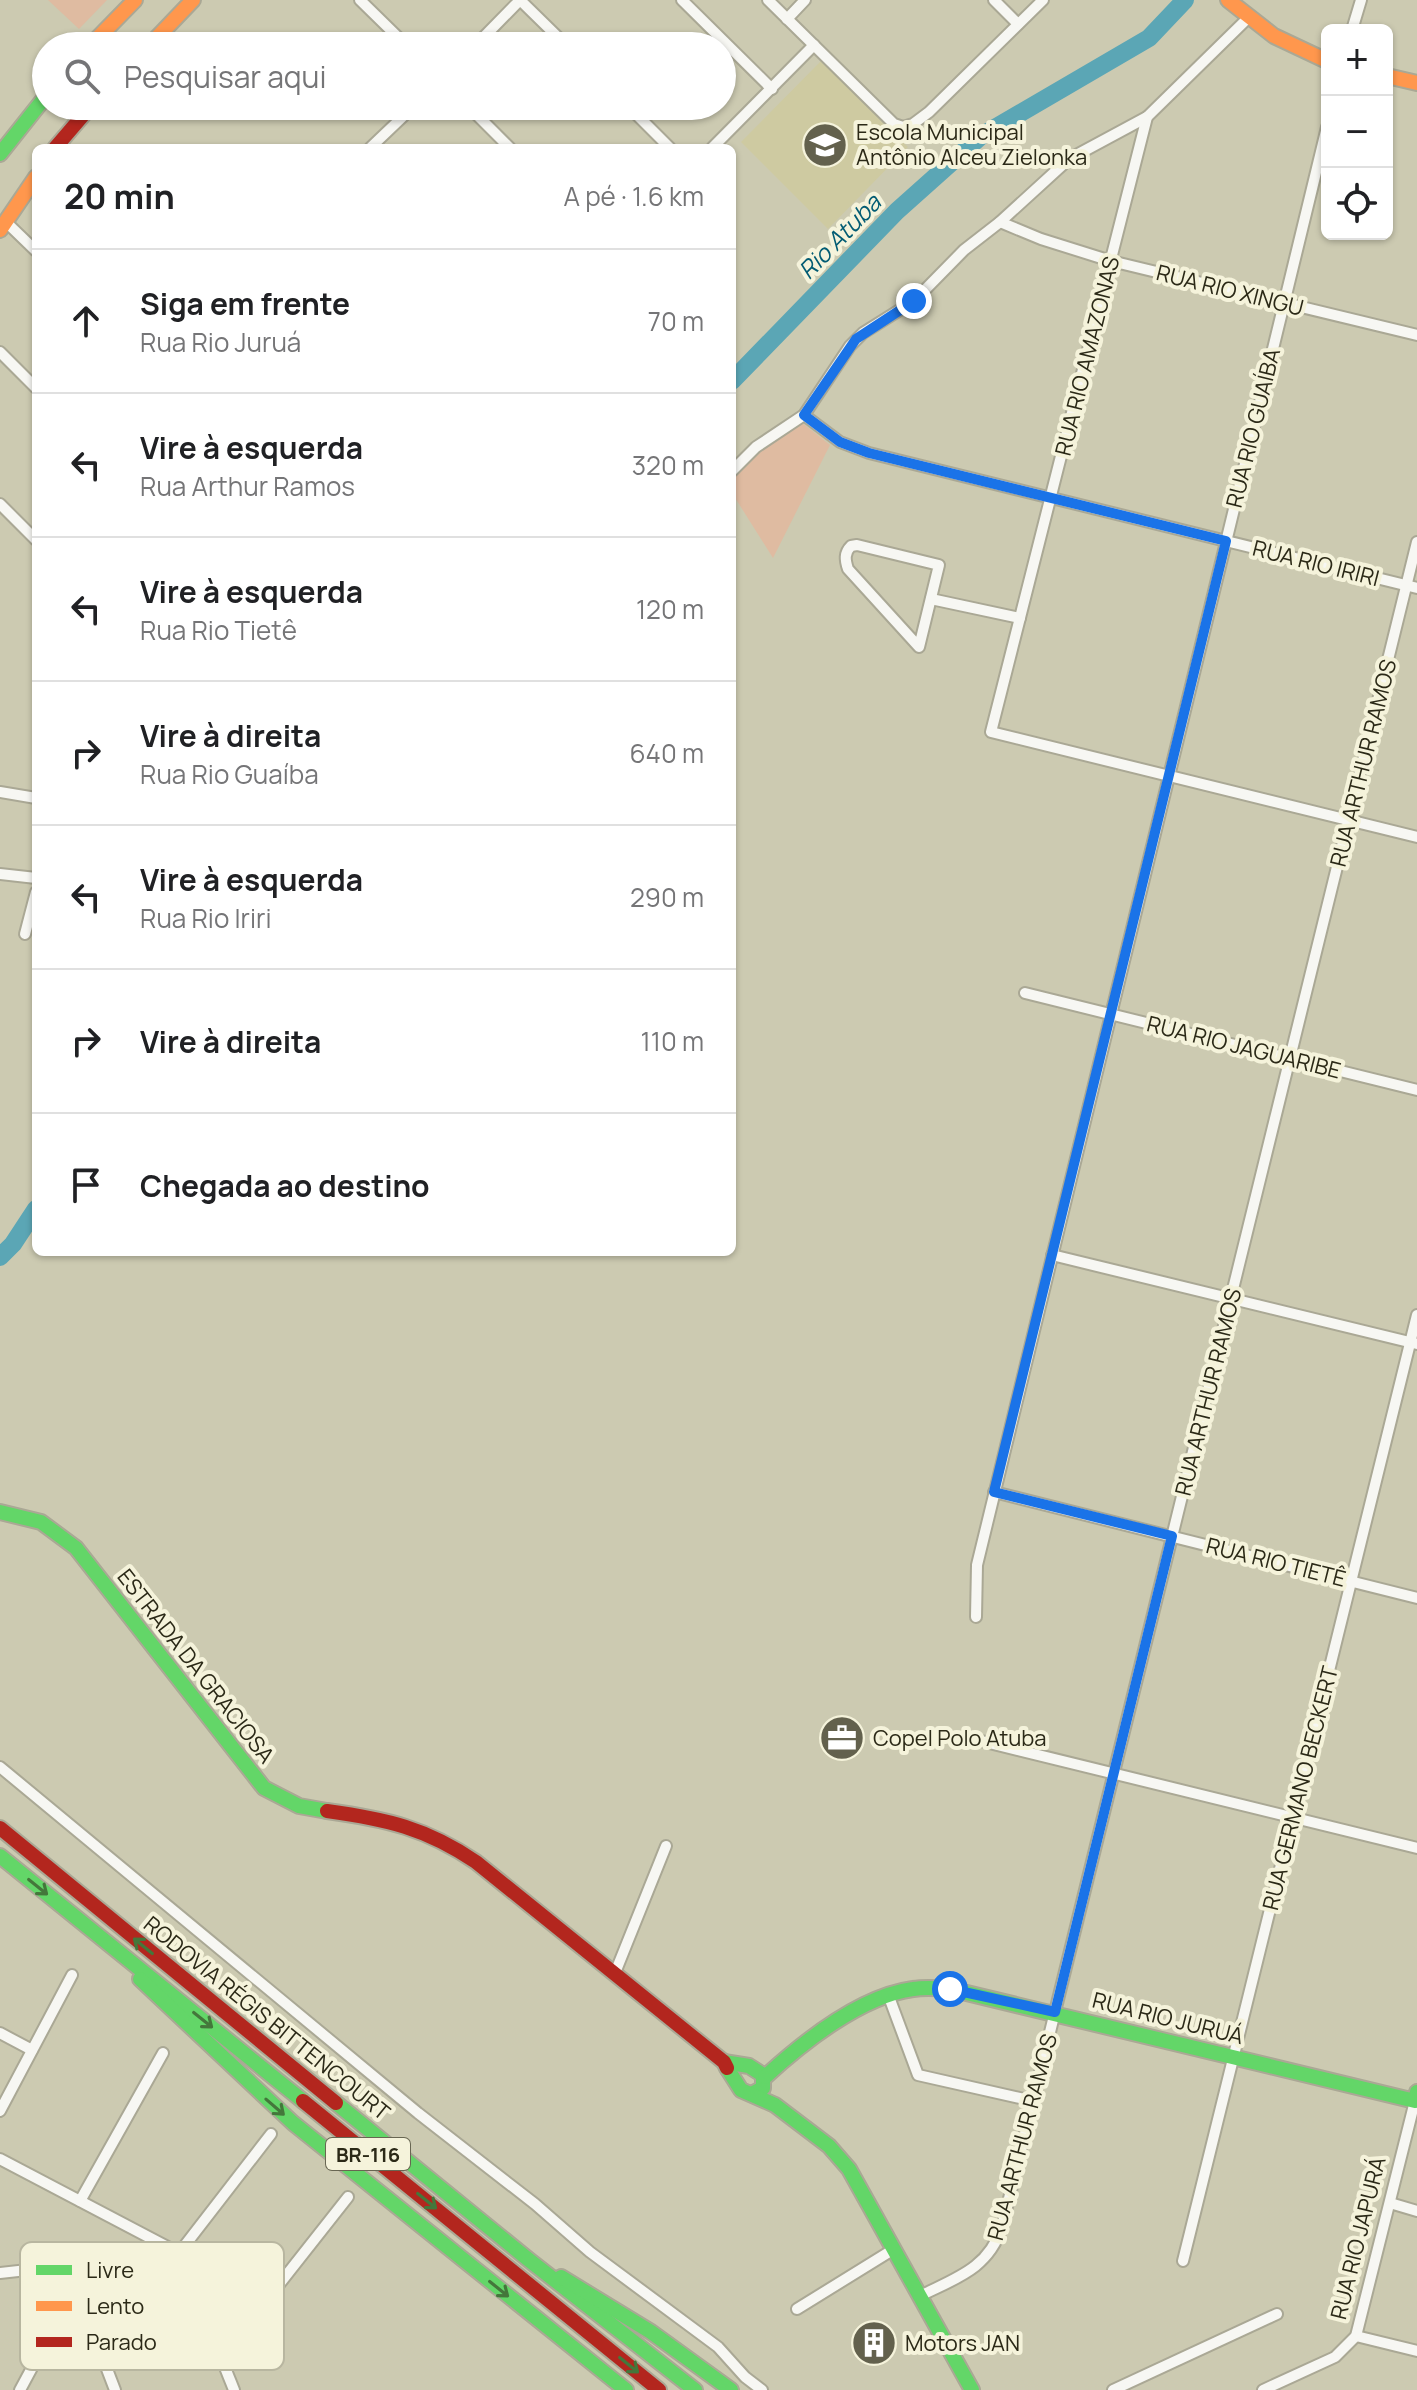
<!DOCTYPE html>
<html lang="pt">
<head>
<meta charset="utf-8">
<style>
  body { margin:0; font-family:Manrope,sans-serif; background:#f6f6f6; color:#202124 }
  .controls { position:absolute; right:24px; top:24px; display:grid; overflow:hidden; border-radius:12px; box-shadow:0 2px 6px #0004 }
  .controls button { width:72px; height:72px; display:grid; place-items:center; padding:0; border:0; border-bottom:2px solid #e0e0e0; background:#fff; color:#202124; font:40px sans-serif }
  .stop { position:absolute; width:24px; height:24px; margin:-18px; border:6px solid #1a73e8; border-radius:50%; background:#fff }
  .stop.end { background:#1a73e8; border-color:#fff; box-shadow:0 2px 8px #0008 }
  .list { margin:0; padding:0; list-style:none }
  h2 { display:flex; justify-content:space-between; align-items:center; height:104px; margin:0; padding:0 32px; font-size:34px }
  h2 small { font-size:26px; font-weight:400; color:#757577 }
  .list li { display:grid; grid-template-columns:52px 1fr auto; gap:24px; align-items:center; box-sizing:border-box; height:144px; padding:0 32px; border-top:2px solid #e0e0e0 }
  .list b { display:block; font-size:30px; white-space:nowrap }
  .list p { margin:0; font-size:26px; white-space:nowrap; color:#757577 }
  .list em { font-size:26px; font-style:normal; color:#757577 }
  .icon { flex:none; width:44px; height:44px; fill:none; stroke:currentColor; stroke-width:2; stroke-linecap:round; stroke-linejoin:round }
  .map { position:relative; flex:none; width:1417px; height:2390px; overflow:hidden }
  .search { position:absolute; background:#fff; box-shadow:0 2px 6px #0004; left:32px; top:32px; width:704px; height:88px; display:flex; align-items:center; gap:20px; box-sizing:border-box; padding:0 28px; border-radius:44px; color:#757577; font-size:30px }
  .panel { position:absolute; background:#fff; box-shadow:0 2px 6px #0004; left:32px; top:144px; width:704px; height:1112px; border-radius:12px }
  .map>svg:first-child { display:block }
  .built { fill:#cecaa1 }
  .green { fill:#dfbba1 }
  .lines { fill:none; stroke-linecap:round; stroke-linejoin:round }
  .river { stroke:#5ba6b5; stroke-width:18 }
  .street-casing { stroke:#aaa895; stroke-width:14 }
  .fast-casing { stroke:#aaa895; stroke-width:18 }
  .slow-casing { stroke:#aaa895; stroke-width:18 }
  .jam-casing { stroke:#aaa895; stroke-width:18 }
  .street { stroke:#f7f7f3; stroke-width:10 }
  .fast { stroke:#63d668; stroke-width:14 }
  .slow { stroke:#ff974d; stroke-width:14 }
  .jam { stroke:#b3261e; stroke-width:14 }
  .oneway { stroke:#44773b }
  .route { stroke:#1a73e8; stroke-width:10 }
  .labels { text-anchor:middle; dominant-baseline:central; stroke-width:8; stroke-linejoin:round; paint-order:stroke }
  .shield { fill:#f5f3db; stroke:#686652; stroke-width:2 }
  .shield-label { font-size:20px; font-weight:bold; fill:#2b2917 }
  .poi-label { font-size:22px; fill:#2b2917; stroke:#f5f3db; text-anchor:start }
  .street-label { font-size:22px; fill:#2b2917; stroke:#f5f3db }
  .water-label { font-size:24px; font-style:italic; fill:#035c73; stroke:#f5f3db }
  .key { fill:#f5f3db; stroke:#b8b6a0; stroke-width:2 }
  .key-label { font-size:22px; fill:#2b2917 }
</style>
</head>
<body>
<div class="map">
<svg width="1417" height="2390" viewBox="0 0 1417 2390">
  <rect width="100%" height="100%" fill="#cccab1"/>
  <!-- built -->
  <path class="built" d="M821 61 908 147 828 229 741 142Z"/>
  <!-- green -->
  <g class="green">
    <path d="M48 0H107L79 29Z"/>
    <path d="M801 422 830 445 773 558 732 493V479L750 459Z"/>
  </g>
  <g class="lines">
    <!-- river -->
    <g class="river">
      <path d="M732 381 897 211 981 136 1149 38 1185 0"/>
      <path d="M0 1257 13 1244 36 1209"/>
    </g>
    <!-- street casing -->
    <g class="street-casing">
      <g id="street">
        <path d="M360 0 407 46"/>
        <path d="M520 0 567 46"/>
        <path d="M682 0 772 89"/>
        <path d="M768 0 894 124 903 127 913 124 929 112 1043 0"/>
        <path d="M994 0 1018 24"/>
        <path d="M1248 18 1147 117 991 732 1417 837"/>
        <path d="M787 19 805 0"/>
        <path d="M1352 30 1361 0"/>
        <path d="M475 46 520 0"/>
        <path d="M468 106 510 148"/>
        <path d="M628 106 670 148"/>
        <path d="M370 148 414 106"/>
        <path d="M712 148 814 45"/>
        <path d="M6 222 36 251"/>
        <path d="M1000 222 1041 239 1111 261 1417 335"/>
        <path d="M0 352 36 388"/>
        <path d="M804 415 840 442 869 453 1417 588"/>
        <path d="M732 471 756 447 804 415 850 346 863 333 914 301 964 250 1000 222 1069 159 1147 117"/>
        <path d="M0 504 36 540"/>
        <path d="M857 545 939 565 919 647 848 569C845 560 844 553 851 546Z"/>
        <path d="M931 599 1020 618"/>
        <path d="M0 792 36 798"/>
        <path d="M0 874 36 878"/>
        <path d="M25 934 36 892"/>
        <path d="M1025 993 1417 1090"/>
        <path d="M1052 1255 1417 1344"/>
        <path d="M994 1492 1417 1598"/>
        <path d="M976 1617 977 1565 1327 127"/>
        <path d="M969 1738 1417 1848"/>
        <path d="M0 1767 418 2113 535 2204 590 2252 718 2347 745 2377 762 2390"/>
        <path d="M615 1973 666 1846"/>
        <path d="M889 1997 918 2075 1033 2101"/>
        <path d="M0 2033 32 2050"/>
        <path d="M0 2111 72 1975"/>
        <path d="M0 2159 179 2253C218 2281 208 2302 217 2342 220 2358 228 2374 234 2390"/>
        <path d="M80 2201 163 2053"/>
        <path d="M1390 2203 1417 2211"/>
        <path d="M1183 2261 1417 1315"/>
        <path d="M0 2273 179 2253 271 2134"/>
        <path d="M920 2296C956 2278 988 2269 1002 2227L1417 542"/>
        <path d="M797 2309 894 2249"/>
        <path d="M1356 2336 1417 2351"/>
        <path d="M102 2356 115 2390"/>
        <path d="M20 2390 34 2364 236 2339 348 2197"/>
        <path d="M1113 2390 1277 2314"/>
        <path d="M1263 2390 1335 2357 1356 2336 1415 2101H1417"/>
      </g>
    </g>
    <!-- fast casing -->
    <g class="fast-casing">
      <g id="fast">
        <path d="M0 154 46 96"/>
        <path d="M0 1512 41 1522 76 1548 264 1788 299 1806 327 1811"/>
        <path d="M0 1856 303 2101"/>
        <path d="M140 1979 293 2123 626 2390"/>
        <path d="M724 2062 749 2066 763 2075V2088L752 2094"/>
        <path d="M727 2068 741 2090 775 2105 829 2146 849 2169 972 2390"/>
        <path d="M765 2077C802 2043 861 1996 913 1989 925 1987 938 1988 950 1989L1415 2101 1417 2092"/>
        <path d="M336 2103 529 2260 695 2390"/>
        <path d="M561 2277 651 2332 731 2390"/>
      </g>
    </g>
    <!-- slow casing -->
    <g class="slow-casing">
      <g id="slow">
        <path d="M1228 0 1274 36 1327 61"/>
        <path d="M90 46 135 0"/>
        <path d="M149 46 193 0"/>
        <path d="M1387 76 1417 83"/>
        <path d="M0 230 36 177"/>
      </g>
    </g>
    <!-- jam casing -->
    <g class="jam-casing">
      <g id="jam">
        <path d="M55 148 91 106"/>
        <path d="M327 1811C386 1819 426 1828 476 1862L724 2062 727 2068"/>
        <path d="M0 1828 336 2103"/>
        <path d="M303 2101 659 2390"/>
      </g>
    </g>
    <!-- street -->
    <use href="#street" class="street"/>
    <!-- fast -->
    <use href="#fast" class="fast"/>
    <!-- slow -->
    <use href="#slow" class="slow"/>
    <!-- jam -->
    <use href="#jam" class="jam"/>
  </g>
  <!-- one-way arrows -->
  <defs><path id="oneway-shaft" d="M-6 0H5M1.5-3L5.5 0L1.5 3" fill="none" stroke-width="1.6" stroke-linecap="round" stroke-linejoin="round" transform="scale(2)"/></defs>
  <g class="oneway">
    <use href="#oneway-shaft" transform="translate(38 1887) rotate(39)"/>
    <use href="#oneway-shaft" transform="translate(143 1946) rotate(-141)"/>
    <use href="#oneway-shaft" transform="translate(203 2020) rotate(39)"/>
    <use href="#oneway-shaft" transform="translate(275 2107) rotate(41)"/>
    <use href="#oneway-shaft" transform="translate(427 2201) rotate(39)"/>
    <use href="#oneway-shaft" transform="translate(499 2289) rotate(39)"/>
    <use href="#oneway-shaft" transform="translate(629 2365) rotate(39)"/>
  </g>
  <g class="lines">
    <!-- route -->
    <path class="route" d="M914 301 856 339 804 415 840 442 869 453 1226 541 994 1492 1172 1536 1055 2012 950 1989"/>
  </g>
  <!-- icons -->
  <defs>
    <g id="school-disc" transform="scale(2.3)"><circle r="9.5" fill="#63614d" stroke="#f5f3db"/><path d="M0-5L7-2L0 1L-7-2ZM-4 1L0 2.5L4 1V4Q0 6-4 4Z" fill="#fff"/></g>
    <g id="office-disc" transform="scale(2.3)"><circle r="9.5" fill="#63614d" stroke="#f5f3db"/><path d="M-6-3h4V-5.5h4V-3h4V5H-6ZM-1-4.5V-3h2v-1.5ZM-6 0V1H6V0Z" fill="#fff"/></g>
    <g id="building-disc" transform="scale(2.3)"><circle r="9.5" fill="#63614d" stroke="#f5f3db"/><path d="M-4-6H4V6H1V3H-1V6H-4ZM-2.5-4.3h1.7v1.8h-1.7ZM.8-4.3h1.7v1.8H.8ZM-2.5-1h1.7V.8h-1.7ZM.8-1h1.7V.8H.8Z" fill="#fff"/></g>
  </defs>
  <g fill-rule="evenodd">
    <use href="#school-disc" x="825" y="145"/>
    <use href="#office-disc" x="842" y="1738"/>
    <use href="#building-disc" x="874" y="2343"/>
  </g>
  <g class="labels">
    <!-- shield labels -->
    <rect class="shield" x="326" y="2138" width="84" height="32" rx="6"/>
    <g class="shield-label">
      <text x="368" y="2154">BR-116</text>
    </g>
    <!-- poi labels -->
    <g class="poi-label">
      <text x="856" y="132">Escola Municipal<tspan x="856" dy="25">Antônio Alceu Zielonka</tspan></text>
      <text x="873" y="1738">Copel Polo Atuba</text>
      <text x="905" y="2343">Motors JAN</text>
    </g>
    <!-- street labels -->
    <g class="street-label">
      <text transform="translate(1230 290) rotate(14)">RUA RIO XINGU</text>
      <text transform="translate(1087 356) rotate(-76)">RUA RIO AMAZONAS</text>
      <text transform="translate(1253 428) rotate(-76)">RUA RIO GUAÍBA</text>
      <text transform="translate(1316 563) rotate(14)">RUA RIO IRIRI</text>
      <text transform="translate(1363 763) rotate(-76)">RUA ARTHUR RAMOS</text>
      <text transform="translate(1244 1047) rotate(14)">RUA RIO JAGUARIBE</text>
      <text transform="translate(1208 1392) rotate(-76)">RUA ARTHUR RAMOS</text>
      <text transform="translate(1276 1562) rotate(14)">RUA RIO TIETÊ</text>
      <text transform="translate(196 1666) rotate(52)">ESTRADA DA GRACIOSA</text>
      <text transform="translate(1300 1788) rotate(-76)">RUA GERMANO BECKERT</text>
      <text transform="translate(267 2018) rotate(39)">RODOVIA RÉGIS BITTENCOURT</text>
      <text transform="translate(1168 2018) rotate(14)">RUA RIO JURUÁ</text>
      <text transform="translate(1022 2137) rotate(-75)">RUA ARTHUR RAMOS</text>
      <text transform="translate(1358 2238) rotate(-76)">RUA RIO JAPURÁ</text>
    </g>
    <!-- water labels -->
    <g class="water-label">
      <text transform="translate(839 236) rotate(-46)">Rio Atuba</text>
    </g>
  </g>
  <!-- legend -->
  <rect x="20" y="2242" width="264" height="128" rx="12" class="key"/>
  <rect x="36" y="2265" width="36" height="10" fill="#63d668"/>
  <rect x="36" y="2301" width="36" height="10" fill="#ff974d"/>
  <rect x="36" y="2337" width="36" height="10" fill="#b3261e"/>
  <g class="key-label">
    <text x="86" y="2278">Livre</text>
    <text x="86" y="2314">Lento</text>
    <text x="86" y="2350">Parado</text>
  </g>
</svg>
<div class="controls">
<button>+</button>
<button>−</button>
<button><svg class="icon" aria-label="locate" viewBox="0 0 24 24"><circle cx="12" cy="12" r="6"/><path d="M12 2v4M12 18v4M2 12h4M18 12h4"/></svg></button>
</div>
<div class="stop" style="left:950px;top:1989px"></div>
<div class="stop end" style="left:914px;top:301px"></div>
<div class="search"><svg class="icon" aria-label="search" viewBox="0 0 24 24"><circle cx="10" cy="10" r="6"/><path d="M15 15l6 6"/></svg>Pesquisar aqui</div>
<section class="panel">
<h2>20 min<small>A pé · 1.6 km</small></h2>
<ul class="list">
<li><svg class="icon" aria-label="ahead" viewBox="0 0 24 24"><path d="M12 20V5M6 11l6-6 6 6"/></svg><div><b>Siga em frente</b><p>Rua Rio Juruá</p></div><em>70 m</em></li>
<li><svg class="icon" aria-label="left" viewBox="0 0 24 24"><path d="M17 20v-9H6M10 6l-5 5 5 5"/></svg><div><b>Vire à esquerda</b><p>Rua Arthur Ramos</p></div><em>320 m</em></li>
<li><svg class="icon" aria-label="left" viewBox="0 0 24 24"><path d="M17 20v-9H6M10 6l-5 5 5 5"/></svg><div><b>Vire à esquerda</b><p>Rua Rio Tietê</p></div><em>120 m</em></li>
<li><svg class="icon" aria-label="right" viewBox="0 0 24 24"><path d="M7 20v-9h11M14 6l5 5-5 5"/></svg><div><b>Vire à direita</b><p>Rua Rio Guaíba</p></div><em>640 m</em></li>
<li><svg class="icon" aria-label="left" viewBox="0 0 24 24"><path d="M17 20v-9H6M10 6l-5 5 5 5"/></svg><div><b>Vire à esquerda</b><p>Rua Rio Iriri</p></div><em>290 m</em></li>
<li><svg class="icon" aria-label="right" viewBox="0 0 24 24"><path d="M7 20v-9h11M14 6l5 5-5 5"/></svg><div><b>Vire à direita</b></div><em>110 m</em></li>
<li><svg class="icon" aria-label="arrive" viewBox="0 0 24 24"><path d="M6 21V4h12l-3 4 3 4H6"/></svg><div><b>Chegada ao destino</b></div></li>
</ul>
</section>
</div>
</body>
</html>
